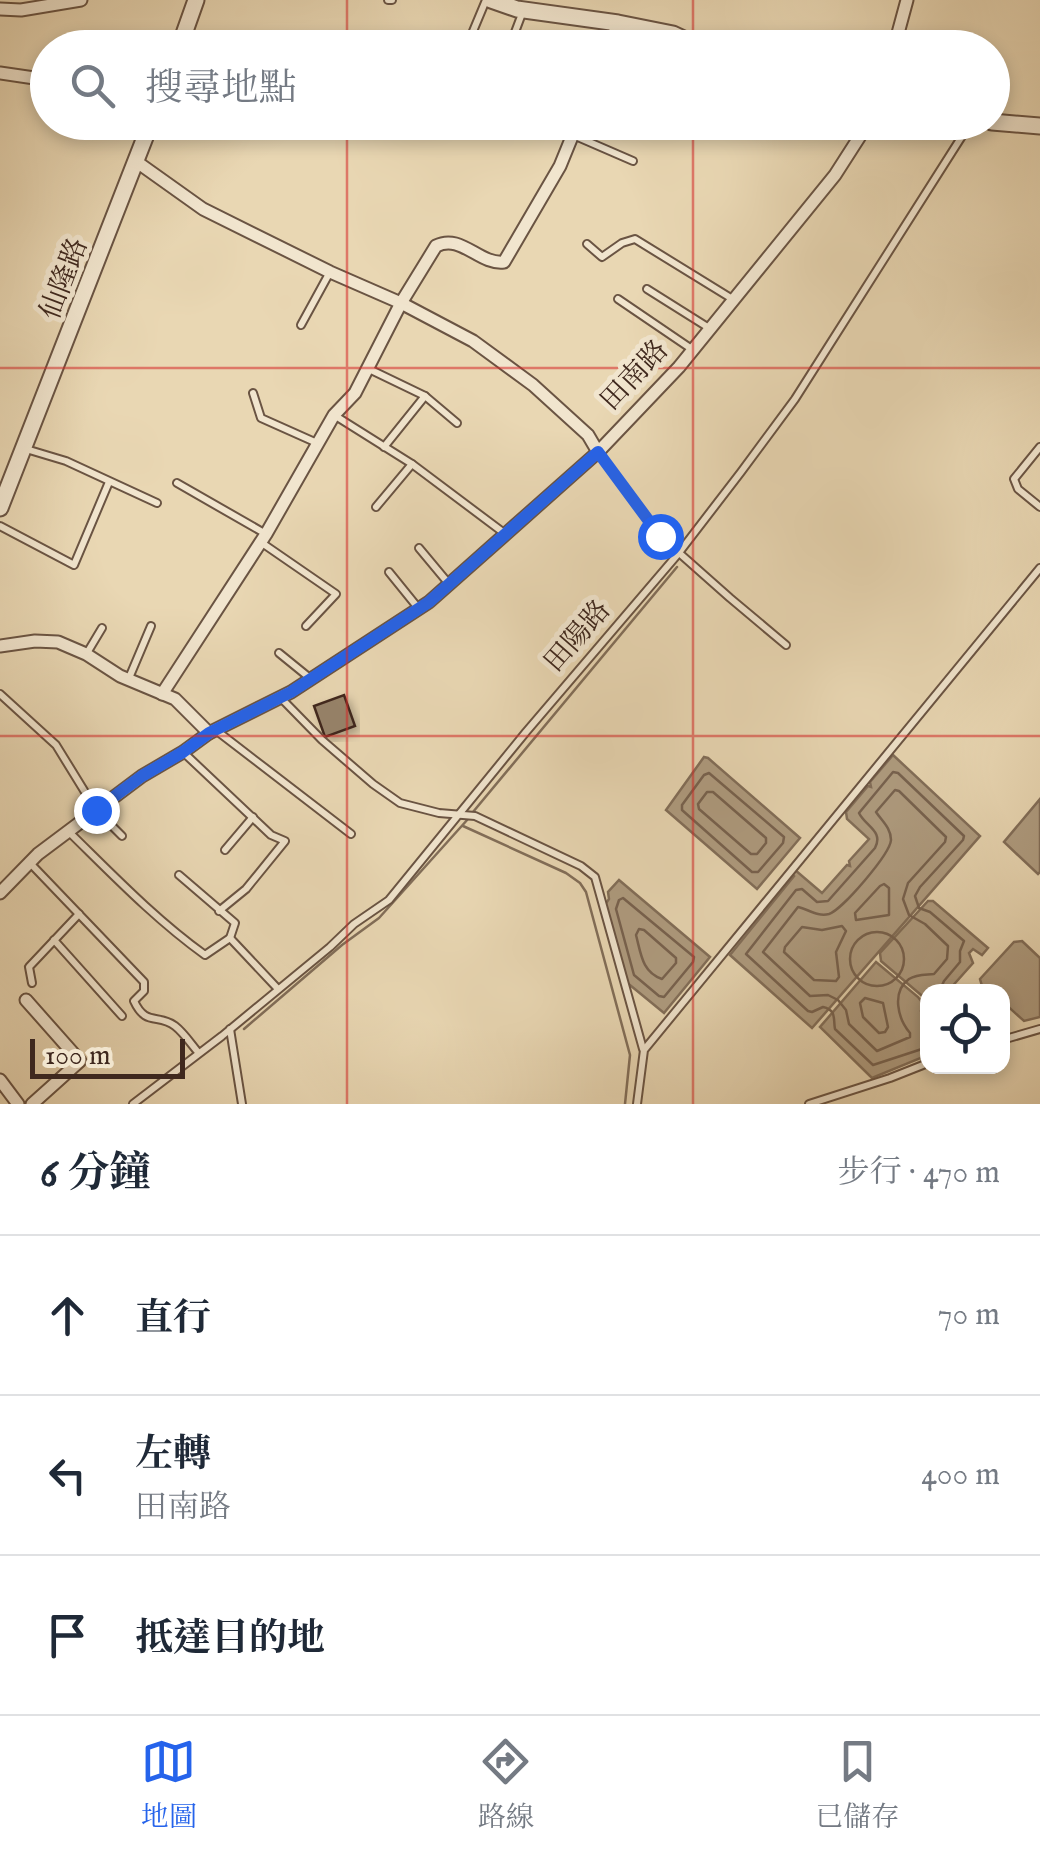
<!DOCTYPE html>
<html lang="zh-TW">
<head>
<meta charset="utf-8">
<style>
  body { margin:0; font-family:"IM FELL English","Noto Serif TC",serif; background:#f6f6f7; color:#1f2937 }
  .controls { position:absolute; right:30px; bottom:30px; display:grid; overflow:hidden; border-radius:20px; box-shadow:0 5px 15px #0003 }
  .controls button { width:90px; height:90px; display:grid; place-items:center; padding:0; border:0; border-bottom:2px solid #e0e1e3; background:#fff; color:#1f2937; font:50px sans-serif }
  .scale { position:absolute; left:30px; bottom:25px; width:155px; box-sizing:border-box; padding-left:10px; border:5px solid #3f281e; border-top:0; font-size:28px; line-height:35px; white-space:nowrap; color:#3f281e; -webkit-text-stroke:8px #f1e5ce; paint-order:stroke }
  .stop { position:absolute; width:30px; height:30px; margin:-22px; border:8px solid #2563eb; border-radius:50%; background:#fff }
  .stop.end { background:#2563eb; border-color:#fff; box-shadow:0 2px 10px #0008 }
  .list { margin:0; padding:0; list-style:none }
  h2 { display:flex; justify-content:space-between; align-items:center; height:130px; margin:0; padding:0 40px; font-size:42px }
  h2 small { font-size:32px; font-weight:400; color:#747a83 }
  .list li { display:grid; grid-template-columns:65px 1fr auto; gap:30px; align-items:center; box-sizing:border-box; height:160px; padding:0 40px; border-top:2px solid #e0e1e3 }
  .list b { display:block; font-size:38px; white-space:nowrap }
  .list p { margin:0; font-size:32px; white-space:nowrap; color:#747a83 }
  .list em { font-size:32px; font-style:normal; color:#747a83 }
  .icon { flex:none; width:55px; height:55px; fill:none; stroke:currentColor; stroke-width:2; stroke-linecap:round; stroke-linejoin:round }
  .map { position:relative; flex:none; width:1040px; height:1104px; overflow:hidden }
  .search { position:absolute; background:#fff; box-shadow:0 5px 15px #0003; left:30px; right:30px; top:30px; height:110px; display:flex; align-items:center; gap:25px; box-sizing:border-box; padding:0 35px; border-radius:55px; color:#747a83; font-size:38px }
  .sheet { height:610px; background:#fff }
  nav { display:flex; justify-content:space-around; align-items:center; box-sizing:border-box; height:140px; border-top:2px solid #e0e1e3; background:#fff; font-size:28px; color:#747a83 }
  nav a { display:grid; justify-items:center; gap:5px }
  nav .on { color:#2563eb }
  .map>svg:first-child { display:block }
  .water { fill:#af9c80; stroke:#826e59; stroke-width:2.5 }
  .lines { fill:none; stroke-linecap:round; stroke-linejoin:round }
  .shore { stroke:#77624f; stroke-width:2.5 }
  .stream { stroke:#826e59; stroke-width:2.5 }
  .building { fill:#97836b; stroke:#3f281e; stroke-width:2.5; filter:url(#shadow) }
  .service-casing { stroke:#6a5443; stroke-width:10 }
  .minor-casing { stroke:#6a5443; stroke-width:15 }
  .tertiary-casing { stroke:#6a5443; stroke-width:19 }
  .service { stroke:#f1e5ce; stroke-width:6 }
  .minor { stroke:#f1e5ce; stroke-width:11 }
  .tertiary { stroke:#f1e5ce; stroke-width:15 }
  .route { stroke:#2563eb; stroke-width:12 }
  .grid { fill:none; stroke:#d62828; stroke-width:2.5; stroke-opacity:0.55 }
  .labels { text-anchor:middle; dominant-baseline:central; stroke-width:10; stroke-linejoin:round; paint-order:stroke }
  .street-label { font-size:28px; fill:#3f281e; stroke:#f1e5ce }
</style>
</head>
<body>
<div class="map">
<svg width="1040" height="1104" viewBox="0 0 1040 1104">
  <defs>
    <filter id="shadow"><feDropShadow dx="4.5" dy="4.5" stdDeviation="5" flood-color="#0004"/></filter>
  </defs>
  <rect width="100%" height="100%" fill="#e9d7b3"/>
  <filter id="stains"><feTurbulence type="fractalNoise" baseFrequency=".002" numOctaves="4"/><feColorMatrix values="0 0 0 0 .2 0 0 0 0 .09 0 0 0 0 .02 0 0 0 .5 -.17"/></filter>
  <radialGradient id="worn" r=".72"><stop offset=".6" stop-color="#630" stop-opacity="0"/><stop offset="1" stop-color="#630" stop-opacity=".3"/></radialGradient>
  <!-- water -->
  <g class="water">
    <path d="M893 755 980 836 812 1028 730 955 794 876 791 873 794 869 822 893 847 865 850 866 849 861 869 839 847 819 846 812 868 786 871 787 870 782Z"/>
    <path d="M704 757 708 758 800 838 757 889 666 810Z"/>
    <path d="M1040 799V872L1038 874 1004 842Z"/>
    <path d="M619 880 710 957 664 1013 625 981 604 906 609 899 608 892Z"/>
    <path d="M928 901H933L988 948 982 955 973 949 969 953 973 963 948 991 928 992 927 1000 881 961 880 953Z"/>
    <path d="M1022 941 1040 958V1017L1024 1021 1003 1002 1002 992 967 991 971 987 982 986 980 979 1014 942Z"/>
    <path d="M876 962 918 997 925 1006 921 1011 927 1018 928 1055 872 1078 820 1027Z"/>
  </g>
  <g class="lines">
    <!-- shore -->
    <g class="shore">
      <path d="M709 773 784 837 783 843 758 872H752L682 810V805L704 775Z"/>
      <path d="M895 790 899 791 946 837 945 842 908 883 903 899 909 915 925 924 948 946 947 959 934 974C926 975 917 974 909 979 891 992 898 1019 910 1033V1037L877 1051 849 1024 846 1010 838 1000 828 995 810 996 763 952 798 907C808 909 817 917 829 914 842 910 890 854 891 840 891 828 882 821 876 812Z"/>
      <path d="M707 792H713L766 838V843L757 854H751L699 809 698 804Z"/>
      <path d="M884 884 889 888V915L856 920 855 913 880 886Z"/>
      <path d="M623 898 694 957 693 962 664 997 659 996 634 975 616 909 619 900Z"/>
      <path d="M842 926 846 931 836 952 839 977 836 981 814 980 784 952 785 947 802 927 822 930Z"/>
      <path d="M639 929 644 930 676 958V963L662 979C642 972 641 954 636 935Z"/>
      <circle cx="877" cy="959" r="27"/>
      <path d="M865 998 883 1003 888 1027 885 1032 879 1033 863 1017 860 1003Z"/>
      <path d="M928 1047 873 1065 835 1029C833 1019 837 1010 823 1007L812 1012 808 1011 746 954 796 890 802 889 817 902 828 901 875 848C884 831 865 826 859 813L893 772 898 773 964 836 963 840 920 887 915 896 919 908 930 912 964 941 960 951V962L944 981 939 992"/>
    </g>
    <!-- stream -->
    <g class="stream">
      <path d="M473 812 677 567"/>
      <path d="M463 826 566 873 580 883 586 892 630 1055 625 1104"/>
      <path d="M244 1029 342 945 379 918 468 819"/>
    </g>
  </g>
  <!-- building -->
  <path class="building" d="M344 695 355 726 325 737 314 706Z"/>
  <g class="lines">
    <!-- service casing -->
    <g class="service-casing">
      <g id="service">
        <path d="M388 0H392"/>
        <path d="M466 48 486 0"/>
        <path d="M509 48 523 11"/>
        <path d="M573 135 633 161"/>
        <path d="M587 244 602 257 622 243 635 239 734 300"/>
        <path d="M647 289 709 328"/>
        <path d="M618 299 693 350"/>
        <path d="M301 325 330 272"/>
        <path d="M369 369 425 396 457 423"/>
        <path d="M253 393 261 418 317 443"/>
        <path d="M334 415 412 464 504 533"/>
        <path d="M384 447 425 396"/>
        <path d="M1040 447 1014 479 1018 489 1040 507"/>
        <path d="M26 449 66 461 157 503"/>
        <path d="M598 452 660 536 730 598 786 645"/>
        <path d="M177 483 266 534"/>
        <path d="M376 507 412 464"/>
        <path d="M0 526 74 565 109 482"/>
        <path d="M262 543 336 594 306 626"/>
        <path d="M419 548 449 584"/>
        <path d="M389 572 419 609"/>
        <path d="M87 653 102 628"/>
        <path d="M279 653 311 679"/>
        <path d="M129 678 151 626"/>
        <path d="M0 694 56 745 96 810 122 836"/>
        <path d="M280 697 322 740 373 784 400 803 439 813 475 816 581 866 595 877 643 1049"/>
        <path d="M217 731 351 834"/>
        <path d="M183 752 271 835 285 841 246 889 219 911"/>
        <path d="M69 832C113 875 155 919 205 955L230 938 278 989"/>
        <path d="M225 850 253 817"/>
        <path d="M30 863 144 982V991L134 1001C146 1027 158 1013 175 1026 184 1033 191 1044 198 1052"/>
        <path d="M179 875 235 923 230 938"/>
        <path d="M54 940 122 1016"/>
        <path d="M32 983 29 967 79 914"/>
        <path d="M230 1029 242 1104"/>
        <path d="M1002 1040 1040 1029"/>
        <path d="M133 1104 222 1036 330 947 354 924 389 900 526 732 678 554 741 472 795 399 971 122"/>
        <path d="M637 1104 644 1050 1040 568"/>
        <path d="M809 1104 890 1078 928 1063"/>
      </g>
    </g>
    <!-- minor casing -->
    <g class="minor-casing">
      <g id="minor">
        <path d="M0 9 21 10 81 0"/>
        <path d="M608 48 618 23"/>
        <path d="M894 48 907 0"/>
        <path d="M0 73 48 80"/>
        <path d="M137 162 203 209 330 272 401 303 473 341 533 385 588 435 598 452"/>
        <path d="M0 646 35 641 58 642 86 654 120 676 175 699 209 733"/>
        <path d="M162 694 266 534 334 415 355 393 401 303 436 246C461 233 479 265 504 262L560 166 578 122"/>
        <path d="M0 893 38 854 142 776 183 752 209 733 291 692 429 602 598 452 679 367 835 175 869 122"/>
        <path d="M26 1000 80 1061 32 1104"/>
        <path d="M0 1080 18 1104"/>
      </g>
    </g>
    <!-- tertiary casing -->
    <g class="tertiary-casing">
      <g id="tertiary">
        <path d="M491 0 517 9 618 23 673 34 703 48"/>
        <path d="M179 48 196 0"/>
        <path d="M992 122 1040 126"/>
        <path d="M0 508 151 122"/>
      </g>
    </g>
    <!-- service -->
    <use href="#service" class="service"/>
    <!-- minor -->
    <use href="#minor" class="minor"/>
    <!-- tertiary -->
    <use href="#tertiary" class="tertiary"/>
  </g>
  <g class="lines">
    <!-- route -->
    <path class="route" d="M96 810 142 776 183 752 209 733 291 692 429 602 598 452 660 536"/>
  </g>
  <!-- grid -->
  <path class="grid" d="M347 0V48M693 0V48M347 122V1104M693 122V1104M0 368H1040M0 736H1040"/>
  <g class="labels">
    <!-- street labels -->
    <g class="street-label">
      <text transform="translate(65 279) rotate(-69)">仙隆路</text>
      <text transform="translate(635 376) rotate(-47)">田南路</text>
      <text transform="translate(578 637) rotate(-49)">田陽路</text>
    </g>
  </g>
  <rect width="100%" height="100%" filter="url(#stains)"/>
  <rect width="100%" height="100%" fill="url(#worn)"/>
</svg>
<div class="controls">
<button><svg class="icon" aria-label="locate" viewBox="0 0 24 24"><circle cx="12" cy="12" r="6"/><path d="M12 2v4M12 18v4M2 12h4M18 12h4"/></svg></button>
</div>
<div class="scale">100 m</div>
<div class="stop" style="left:660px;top:536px"></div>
<div class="stop end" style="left:96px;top:810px"></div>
<div class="search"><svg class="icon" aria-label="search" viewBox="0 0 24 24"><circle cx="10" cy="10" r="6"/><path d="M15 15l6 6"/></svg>搜尋地點</div>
</div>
<section class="sheet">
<h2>6 分鐘<small>步行 · 470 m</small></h2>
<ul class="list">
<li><svg class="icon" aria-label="ahead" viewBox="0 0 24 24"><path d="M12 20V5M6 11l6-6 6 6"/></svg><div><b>直行</b></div><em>70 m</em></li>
<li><svg class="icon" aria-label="left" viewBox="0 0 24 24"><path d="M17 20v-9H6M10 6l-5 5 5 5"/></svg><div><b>左轉</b><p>田南路</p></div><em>400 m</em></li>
<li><svg class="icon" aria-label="arrive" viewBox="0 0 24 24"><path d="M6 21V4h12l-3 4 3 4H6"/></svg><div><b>抵達目的地</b></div></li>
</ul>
</section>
<nav>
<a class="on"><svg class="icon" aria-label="map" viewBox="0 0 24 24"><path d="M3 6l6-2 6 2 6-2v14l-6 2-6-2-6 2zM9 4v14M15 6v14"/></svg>地圖</a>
<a><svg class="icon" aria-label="directions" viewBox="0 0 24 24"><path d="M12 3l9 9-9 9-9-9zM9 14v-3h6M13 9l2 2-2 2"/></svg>路線</a>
<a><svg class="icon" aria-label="saved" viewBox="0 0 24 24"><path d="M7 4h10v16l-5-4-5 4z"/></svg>已儲存</a>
</nav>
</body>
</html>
